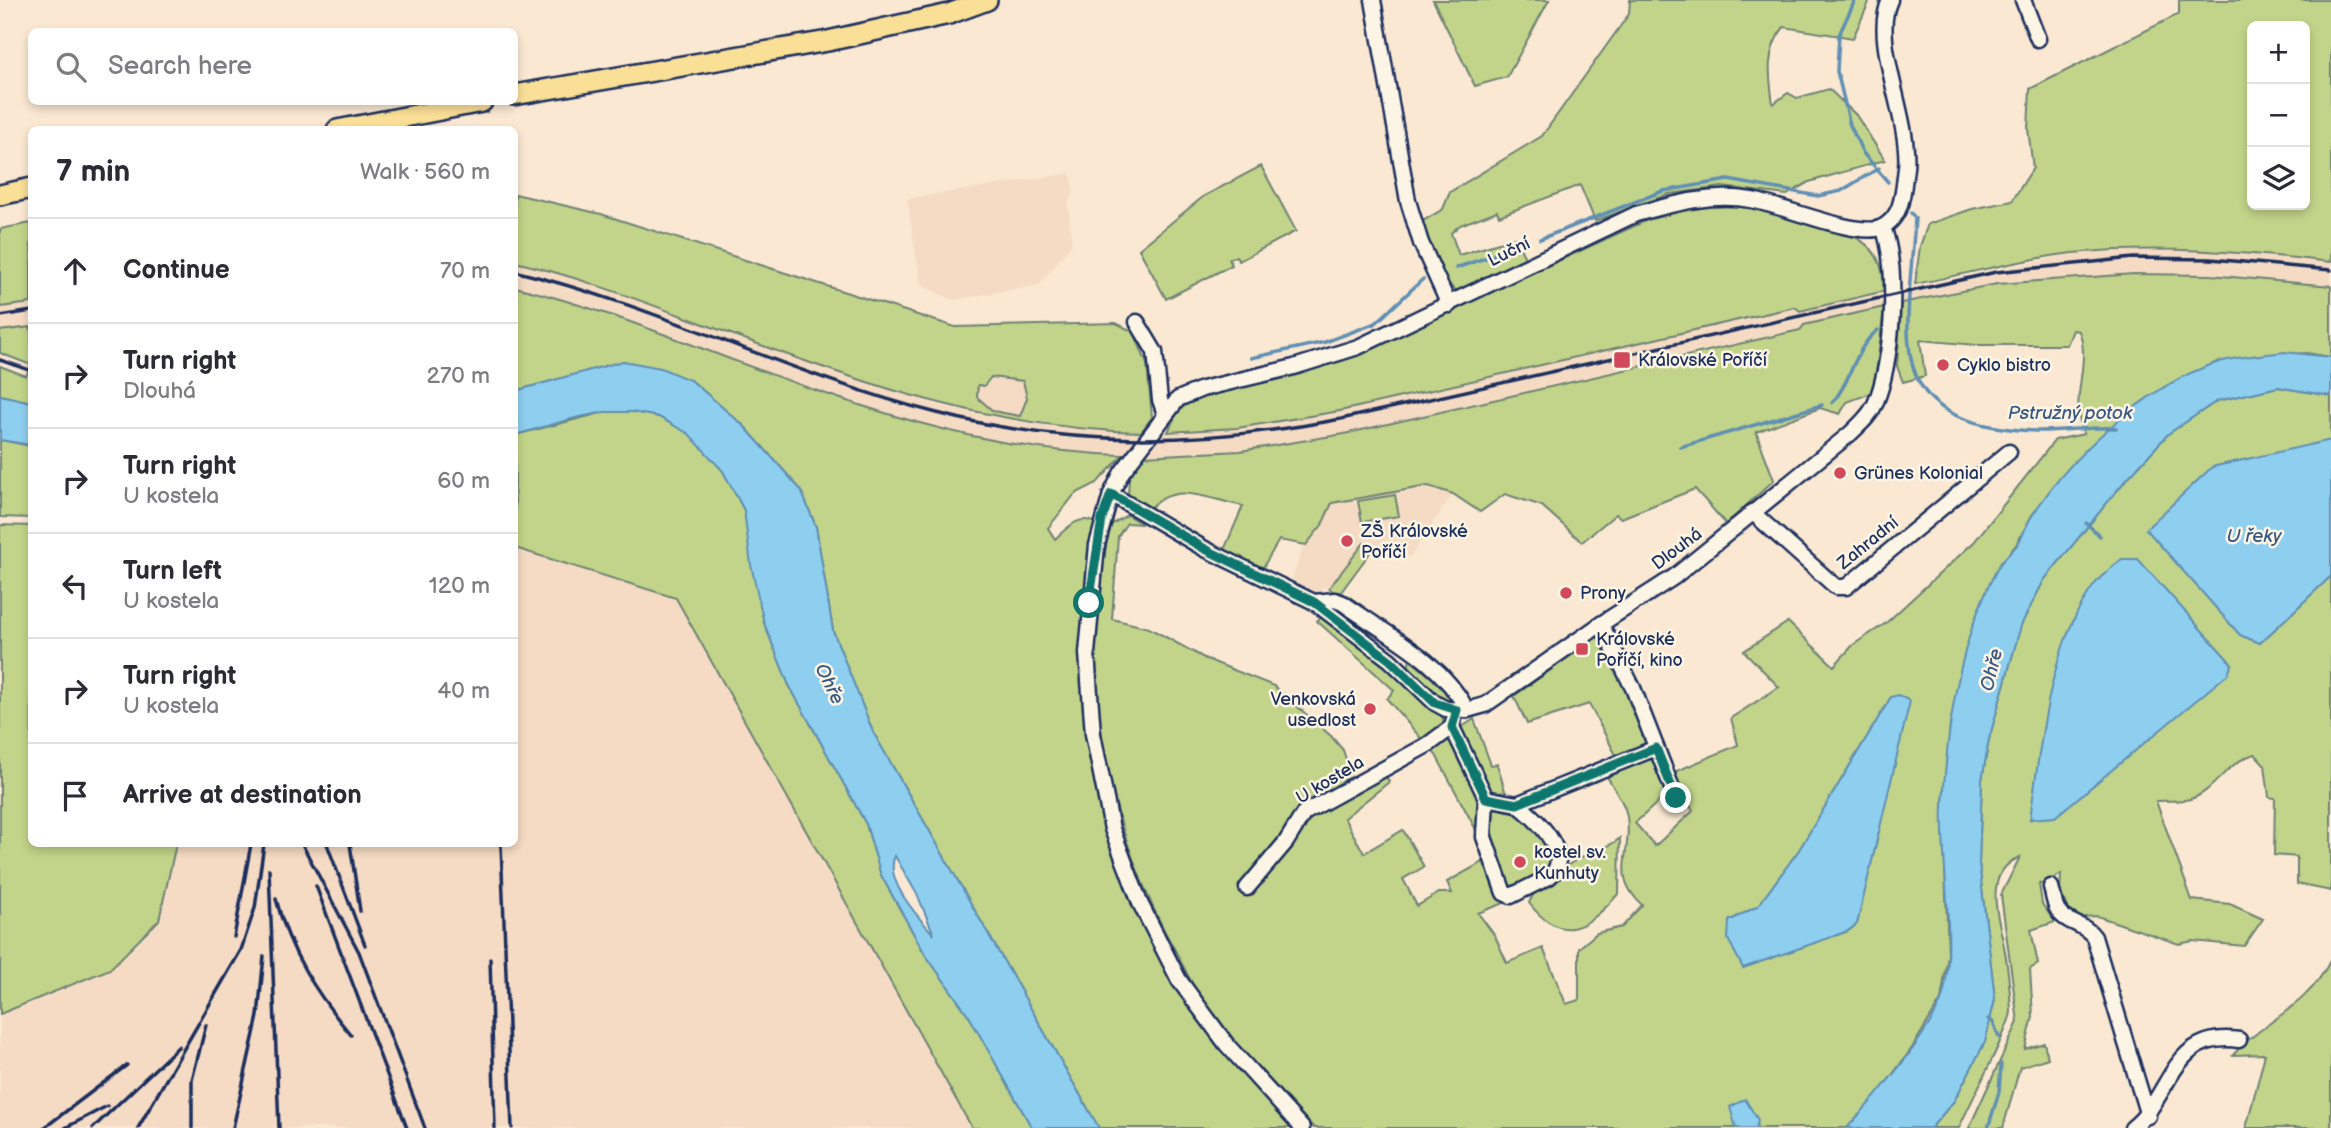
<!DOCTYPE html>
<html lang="en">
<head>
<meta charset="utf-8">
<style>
  body { margin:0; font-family:"Balsamiq Sans",sans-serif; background:#f7f7f7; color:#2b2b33 }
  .controls { position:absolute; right:21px; top:21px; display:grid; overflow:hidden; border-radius:10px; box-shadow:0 4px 10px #0003 }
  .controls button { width:63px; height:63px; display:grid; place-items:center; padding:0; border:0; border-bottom:2px solid #e1e1e2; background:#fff; color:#2b2b33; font:35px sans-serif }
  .stop { position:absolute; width:21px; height:21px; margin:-16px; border:5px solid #0f766e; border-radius:50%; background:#fff }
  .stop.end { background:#0f766e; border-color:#fff; box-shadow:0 2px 7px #0008 }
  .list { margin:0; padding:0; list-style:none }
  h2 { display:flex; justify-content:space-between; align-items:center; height:91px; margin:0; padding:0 28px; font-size:30px }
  h2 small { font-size:23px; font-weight:400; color:#7c7c81 }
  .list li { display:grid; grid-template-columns:46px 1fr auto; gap:21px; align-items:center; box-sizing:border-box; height:105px; padding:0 28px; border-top:2px solid #e1e1e2 }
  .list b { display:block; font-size:26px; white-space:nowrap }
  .list p { margin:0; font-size:23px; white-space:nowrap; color:#7c7c81 }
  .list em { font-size:23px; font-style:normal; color:#7c7c81 }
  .icon { flex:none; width:38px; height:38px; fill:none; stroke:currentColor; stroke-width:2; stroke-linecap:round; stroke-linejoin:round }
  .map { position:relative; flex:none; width:2331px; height:1128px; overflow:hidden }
  .search { position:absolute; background:#fff; box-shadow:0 4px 10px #0003; left:28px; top:28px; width:490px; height:77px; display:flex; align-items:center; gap:18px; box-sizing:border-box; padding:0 24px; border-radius:10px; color:#7c7c81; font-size:26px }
  .panel { position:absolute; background:#fff; box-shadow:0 4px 10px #0003; left:28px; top:126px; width:490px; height:721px; border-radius:10px }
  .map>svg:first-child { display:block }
  .built { fill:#f5dbc3 }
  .green { fill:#c2d489; stroke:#6e8274; stroke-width:2; fill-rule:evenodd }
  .water { fill:#8ecfef; stroke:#608fb5; stroke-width:2; fill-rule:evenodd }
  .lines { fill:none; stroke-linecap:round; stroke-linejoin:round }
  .stream { stroke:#608fb5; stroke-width:3.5 }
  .minor-casing { stroke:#1b2f5e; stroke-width:19 }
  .major-casing { stroke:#1b2f5e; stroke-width:24 }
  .minor { stroke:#fcf5e5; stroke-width:14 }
  .major { stroke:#fadf96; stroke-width:19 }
  .rail { stroke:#1b2f5e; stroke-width:3.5 }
  .route { stroke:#0f766e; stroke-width:9 }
  .poi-dot { fill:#d1495b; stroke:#fcf5e5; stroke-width:2.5 }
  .labels { text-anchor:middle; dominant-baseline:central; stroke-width:5; stroke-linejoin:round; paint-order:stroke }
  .street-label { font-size:18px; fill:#1b2f5e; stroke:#fcf5e5 }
  .poi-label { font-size:18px; fill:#1b2f5e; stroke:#fcf5e5; text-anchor:start }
  .water-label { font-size:19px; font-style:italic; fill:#385782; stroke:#fcf5e5 }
</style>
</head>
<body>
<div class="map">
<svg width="2331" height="1128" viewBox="0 0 2331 1128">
  <rect width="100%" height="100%" fill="#fae8d2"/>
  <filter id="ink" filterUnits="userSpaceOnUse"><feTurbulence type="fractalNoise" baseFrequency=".0143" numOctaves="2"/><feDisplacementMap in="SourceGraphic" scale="14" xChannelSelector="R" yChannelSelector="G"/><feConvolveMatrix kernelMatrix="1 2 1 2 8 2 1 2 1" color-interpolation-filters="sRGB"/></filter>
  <g filter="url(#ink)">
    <!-- built -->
    <g class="built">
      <path d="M1071 173 1074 194 1068 202 1072 244 1039 285 953 300 921 285 907 199Z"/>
      <path d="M2133 250 2211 251 2331 262V286L2210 275 2134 274 1997 284 1804 325 1800 330 1344 434 1240 451 1143 456 1061 452 999 443 931 428 814 390 576 303 515 287 514 262 583 280 822 367 937 405 1003 419 1064 428 1147 432 1279 423 1397 399 1795 307 1800 311 2071 254Z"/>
      <path d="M31 303V327L0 331V307Z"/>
      <path d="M991 377 1023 381 1027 398 1020 416 993 411 977 397 978 385 984 386Z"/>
      <path d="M1428 486 1453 494 1409 558 1387 540 1376 554 1364 543 1330 589 1324 586 1318 594 1292 579 1302 550 1322 525 1332 503Z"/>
      <path d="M515 547 675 596 972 1128H0V1014L110 969 170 864 176 844H514Z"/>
    </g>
    <!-- green -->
    <g class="green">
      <path d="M1433 0H1549L1507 77 1475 86Z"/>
      <path d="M1630 0H1870L1853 38 1784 27C1765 50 1769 76 1773 104L1788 93 1797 98 1829 89 1856 115 1885 160 1809 182 1787 195 1722 187 1669 194 1595 221 1580 185 1499 216 1497 211 1460 225 1451 233 1459 255 1515 238 1525 258 1461 291 1453 289 1435 261 1418 224 1443 209 1450 192 1542 136 1629 14Z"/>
      <path d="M2179 0H2331V262C2246 252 2159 245 2073 253 2021 259 1967 274 1915 284L1920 246 1928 224 1972 209 2012 201 2033 168 2028 129 2030 89 2179 14ZM2305 26V205H2252V26Z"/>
      <path d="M1261 166 1296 231 1239 261 1236 256 1229 259 1232 265 1166 299 1139 249 1204 196Z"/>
      <path d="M515 194 601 214 955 327 1116 323 1134 332 1147 364 1152 417 1141 432C992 428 869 386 731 334 659 308 589 279 515 262ZM991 377 1023 381 1027 398 1020 416 993 411 977 397 978 385 984 386Z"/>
      <path d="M1719 204 1750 206 1852 235C1877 248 1883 264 1885 291L1800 311 1795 307 1340 411 1237 428 1168 432 1178 410 1198 398 1328 364 1360 352 1654 217 1685 208Z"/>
      <path d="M31 223V303L0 307V229Z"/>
      <path d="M2134 274 2210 275 2331 286V357L2306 353 2217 362 2163 388 2082 455 2032 515 2016 545 1998 567 1965 654 1950 725 1943 804 1948 955 1941 1000 1912 1048 1873 1101 1847 1128H1314C1280 1090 1243 1053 1211 1014 1198 996 1187 974 1177 954 1105 826 1074 669 1111 525L1127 515 1142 524 1127 523 1118 536 1112 619 1149 628 1206 659 1274 686 1331 736 1343 750 1350 772 1339 788 1385 774 1389 782 1344 818 1364 853 1403 830 1424 867 1403 879 1417 906 1439 893H1452L1447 882 1485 861 1475 828 1436 755 1428 747 1450 734 1483 799 1500 888 1507 902 1478 913 1495 936 1507 963 1543 948 1566 1004 1579 1000V948L1597 933 1622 927 1642 905C1609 874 1633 854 1627 817 1625 802 1612 786 1605 773L1641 758 1654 760 1668 793 1635 823 1655 846 1693 811 1672 773 1738 745 1731 718 1779 687 1744 651 1788 622 1834 666 1853 645 1886 623 1974 542 2055 440 2084 434C2068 401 2092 364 2079 331L2073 330 2067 345H1976L1920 340 1925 376 1903 382 1897 366 1901 303 1997 284ZM1891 697 1909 701 1857 924 1848 931 1743 968 1729 921 1758 906 1799 850Z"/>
      <path d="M515 287C586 304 653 330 722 356 852 405 983 452 1123 455L1097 483 1075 494 1048 528 1055 539C1068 527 1079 514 1096 523L1083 624 1082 679 1086 725 1154 942 1296 1128H1099L873 732 833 631 816 527 801 490 745 427 692 381 623 361 515 391Z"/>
      <path d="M1884 307 1874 392 1847 402 1840 414 1820 408 1756 432 1774 480 1726 524 1695 489 1621 518 1616 514 1582 542 1542 506 1505 494 1480 512 1453 494 1428 486 1332 503 1322 525 1306 545 1279 540 1262 569 1224 550 1243 506C1206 499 1176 479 1147 511L1128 495 1129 478 1143 456 1240 451 1344 434 1800 330 1804 325Z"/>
      <path d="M31 327V402L0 395V366L26 376 31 365 0 353V331Z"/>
      <path d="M2278 387 2331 396V440L2147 529 2240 635 2260 643 2331 576V891L2297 884V857L2274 855 2275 798 2269 797 2265 765 2255 754C2224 763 2215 792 2190 799 2180 802 2166 800 2156 801L2192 900 2230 904 2263 919 2244 946 2193 941 2179 944 2097 916 2072 918 2060 891 2061 874 2048 883 2039 884 2042 904 2055 922 2031 930 2038 964 2030 969 2033 1017 2025 1049 2044 1043 2048 1058 2020 1067 2003 1128H1969L2018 1022 2001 895 2020 857C1982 873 1998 915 2004 946 2008 967 2010 990 2011 1011 2012 1023 1967 1109 1959 1128H1931L1954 1101 1985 1042 1995 999 1979 863 1982 780 1989 739 2021 625 2044 580 2124 482 2168 434 2217 401ZM2178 605 2232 664 2031 819 2044 726 2057 666Z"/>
      <path d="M605 412H634L659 417 691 434 723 471 744 510 764 623 789 685 866 824 881 875 925 954 969 1016 1032 1128H972L676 598 515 548V435Z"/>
      <path d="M0 440 31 446V518L0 517Z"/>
      <path d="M1395 495 1399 516 1362 522 1358 501Z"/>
      <path d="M0 525 31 526 32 844H176L159 920 110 969 0 1014Z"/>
      <path d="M1364 543 1372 550 1338 596 1329 588Z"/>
      <path d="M1323 615C1349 634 1439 698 1446 726L1424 742 1387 699 1394 690 1317 621Z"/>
      <path d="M1601 634 1630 690 1650 744 1617 757 1589 704 1527 724 1514 696Z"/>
      <path d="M1410 660 1451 693 1455 703 1438 696 1408 668Z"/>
      <path d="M1474 719 1491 765 1497 764 1508 801 1492 793 1459 729Z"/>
      <path d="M1491 803 1517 810 1554 852 1553 869 1513 888 1508 885 1488 828Z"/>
      <path d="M1620 838 1619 893C1589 927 1563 947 1529 903 1535 886 1560 870 1576 860 1590 851 1607 850 1620 838Z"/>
      <path d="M2331 959V1128H2246L2265 1054 2233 1055C2266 1018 2307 1009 2331 959Z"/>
    </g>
    <!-- water -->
    <g class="water">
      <path d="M2284 352 2331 357V396L2278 387 2217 401 2168 434 2124 482 2044 580 2021 625 1989 739 1982 780 1979 863 1995 999 1985 1042 1954 1101 1931 1128H1847C1875 1098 1926 1038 1941 1001 1958 956 1940 857 1943 805 1947 726 1959 640 1997 569 2001 560 2011 553 2017 545 2023 536 2026 525 2032 516 2070 456 2147 385 2216 363 2237 356 2263 355 2284 352Z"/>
      <path d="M623 361 661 368 692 381 745 427 801 490 816 527 833 631 873 732 1099 1128H1032L969 1016 925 954 881 875 866 824 789 685 764 623 751 565 744 510 723 471 689 434 659 417 632 412H605L575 418 515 435V391ZM895 856 918 896 934 935C920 919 883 880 895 856Z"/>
      <path d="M0 395 31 402V445L0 440Z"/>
      <path d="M2331 440V576L2260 643 2240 635 2146 529 2212 467Z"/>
      <path d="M2122 559H2138L2232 664 2228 674 2055 817 2030 819C2041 744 2048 648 2094 585 2101 575 2113 567 2122 559Z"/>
      <path d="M1898 695 1910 701 1857 924 1848 931 1743 968 1728 939 1729 921 1758 906 1799 850 1891 697Z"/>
      <path d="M1745 1099 1758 1120 1756 1128H1736L1730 1107Z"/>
    </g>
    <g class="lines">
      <!-- stream -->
      <g class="stream">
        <path d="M1855 0 1839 35 1837 71 1850 125 1863 153 1888 182"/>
        <path d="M1911 213 1915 218C1908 338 1877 424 2035 431 2062 432 2089 426 2116 428"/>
        <path d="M1540 239 1663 191 1728 180 1818 196 1841 191 1879 168"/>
        <path d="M1456 268 1514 248"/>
        <path d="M1251 358 1325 342 1376 323 1423 279"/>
        <path d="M1832 403C1852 381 1854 348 1878 330"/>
        <path d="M1680 447 1822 405"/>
        <path d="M2086 523 2100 536"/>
        <path d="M1988 1019 1993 1022 1999 1037"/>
        <path d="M1988 1128 1999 1092 2001 1064"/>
      </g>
      <!-- minor casing -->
      <g class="minor-casing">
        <g id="minor">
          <path d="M1373 0 1408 201 1421 243 1449 305"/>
          <path d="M2023 0 2038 39"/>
          <path d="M1137 322 1155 352 1160 400 1165 414"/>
          <path d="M1111 494 1205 549 1314 602 1390 660 1435 703 1446 709 1467 710 1485 705 1601 624 1674 577 1851 433C1860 424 1870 416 1875 404 1893 364 1899 267 1883 227"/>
          <path d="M1752 512 1836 587H1846L2009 452"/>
          <path d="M1314 602 1335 600 1343 603C1387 635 1441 660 1467 710"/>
          <path d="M1601 624 1633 688 1676 798"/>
          <path d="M1452 727 1486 798 1484 837 1504 893 1511 896 1549 877C1576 857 1535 817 1517 804"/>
          <path d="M1486 798 1517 804 1656 748"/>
          <path d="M2051 887C2053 894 2054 903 2057 909 2065 924 2085 923 2094 937L2148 1116"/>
          <path d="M1247 888 1286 842 1304 813 1429 744 1452 727 1454 719"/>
          <path d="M1302 1128 1227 1045 1179 980 1140 903 1112 829 1093 734 1087 653 1097 545 1111 494 1122 472 1178 399 1202 389 1294 367 1358 347 1636 214C1673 204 1712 193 1751 200 1781 205 1856 237 1880 228 1904 218 1903 189 1906 168 1911 119 1870 41 1890 0"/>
          <path d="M2132 1128C2172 1098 2170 1030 2239 1040"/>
        </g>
      </g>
      <!-- major casing -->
      <g class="major-casing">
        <g id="major">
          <path d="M514 95 828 41 949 14 987 0"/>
          <path d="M337 130 482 102"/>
          <path d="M0 195 32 188"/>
        </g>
      </g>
      <!-- minor -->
      <use href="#minor" class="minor"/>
      <!-- major -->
      <use href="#major" class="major"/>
      <!-- rail -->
      <g class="rail">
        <path d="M514 271C659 306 792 376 937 413 1071 448 1205 445 1341 419L1996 272 2133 258 2211 259 2331 270"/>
        <path d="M0 316 32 311"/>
        <path d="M0 360 32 371"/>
        <path d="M302 844 359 952 425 1128"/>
        <path d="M327 844 365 945"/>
        <path d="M350 844 360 911"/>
        <path d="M501 844 512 1128"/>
        <path d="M269 869 279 1128"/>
        <path d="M316 886 407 1128"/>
        <path d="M276 899C290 953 316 993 351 1035"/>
        <path d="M234 937 251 844"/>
        <path d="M490 959 495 1128"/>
        <path d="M44 1128 127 1065"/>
        <path d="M65 1128 107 1106"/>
        <path d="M93 1128 179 1046"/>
        <path d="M138 1128 241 950 255 908 264 844"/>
        <path d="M192 1128V1080L206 1025"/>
        <path d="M233 1128 258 1016 264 956"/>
      </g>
    </g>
  </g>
  <g class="lines" filter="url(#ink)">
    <!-- route -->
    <path class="route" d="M1089 603 1102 519 1111 494 1205 549 1314 602 1390 660 1435 703 1457 710 1452 727 1486 798 1517 804 1656 748 1676 798"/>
  </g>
  <!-- markers -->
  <g class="poi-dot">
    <rect x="1613" y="351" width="18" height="18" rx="3.5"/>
    <circle cx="1943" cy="365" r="7"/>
    <circle cx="1840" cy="473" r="7"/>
    <circle cx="1347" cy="541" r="7"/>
    <circle cx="1566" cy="593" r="7"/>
    <rect x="1575" y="642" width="14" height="14" rx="3.5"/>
    <circle cx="1370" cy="709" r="7"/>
    <circle cx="1520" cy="862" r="7"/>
  </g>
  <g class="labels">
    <!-- street labels -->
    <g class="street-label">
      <text transform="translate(1509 252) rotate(-26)">Luční</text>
      <text transform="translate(1868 543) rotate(-39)">Zahradní</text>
      <text transform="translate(1677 549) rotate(-37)">Dlouhá</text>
      <text transform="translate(1330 780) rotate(-31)">U kostela</text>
    </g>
    <!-- poi labels -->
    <g class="poi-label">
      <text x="1638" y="360">Královské Poříčí</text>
      <text x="1957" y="365">Cyklo bistro</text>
      <text x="1854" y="473">Grünes Kolonial</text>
      <text x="1361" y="531">ZŠ Královské<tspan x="1361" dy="21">Poříčí</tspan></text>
      <text x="1580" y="593">Prony</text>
      <text x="1596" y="639">Královské<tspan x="1596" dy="21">Poříčí, kino</tspan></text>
      <text x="1356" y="699" text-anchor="end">Venkovská<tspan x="1356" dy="21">usedlost</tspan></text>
      <text x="1534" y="852">kostel sv.<tspan x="1534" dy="21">Kunhuty</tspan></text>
    </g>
    <!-- water labels -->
    <g class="water-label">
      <text x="2070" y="413">Pstružný potok</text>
      <text x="2254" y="536">U řeky</text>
      <text transform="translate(1992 670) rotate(-76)">Ohře</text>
      <text transform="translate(829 684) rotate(64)">Ohře</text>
    </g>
  </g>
</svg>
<div class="controls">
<button>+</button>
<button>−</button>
<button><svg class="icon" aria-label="layers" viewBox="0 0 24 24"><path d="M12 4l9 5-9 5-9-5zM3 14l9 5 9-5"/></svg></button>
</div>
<div class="stop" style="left:1089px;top:603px"></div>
<div class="stop end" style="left:1676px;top:798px"></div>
<div class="search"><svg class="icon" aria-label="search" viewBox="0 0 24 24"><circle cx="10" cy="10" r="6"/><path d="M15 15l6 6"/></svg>Search here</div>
<section class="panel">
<h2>7 min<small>Walk · 560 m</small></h2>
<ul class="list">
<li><svg class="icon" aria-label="ahead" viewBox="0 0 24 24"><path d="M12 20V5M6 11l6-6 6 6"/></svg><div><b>Continue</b></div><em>70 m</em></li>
<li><svg class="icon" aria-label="right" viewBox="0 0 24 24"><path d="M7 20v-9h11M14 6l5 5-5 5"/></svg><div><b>Turn right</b><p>Dlouhá</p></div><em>270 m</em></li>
<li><svg class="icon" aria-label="right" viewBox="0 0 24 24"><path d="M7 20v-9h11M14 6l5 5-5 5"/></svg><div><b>Turn right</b><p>U kostela</p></div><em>60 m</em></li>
<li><svg class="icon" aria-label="left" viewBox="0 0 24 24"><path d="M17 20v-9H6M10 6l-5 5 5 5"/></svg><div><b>Turn left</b><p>U kostela</p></div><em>120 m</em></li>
<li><svg class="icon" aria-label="right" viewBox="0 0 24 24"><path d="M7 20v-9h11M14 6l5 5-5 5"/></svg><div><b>Turn right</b><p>U kostela</p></div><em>40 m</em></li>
<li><svg class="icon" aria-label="arrive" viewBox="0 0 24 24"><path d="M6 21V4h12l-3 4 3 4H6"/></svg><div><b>Arrive at destination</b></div></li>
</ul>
</section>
</div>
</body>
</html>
